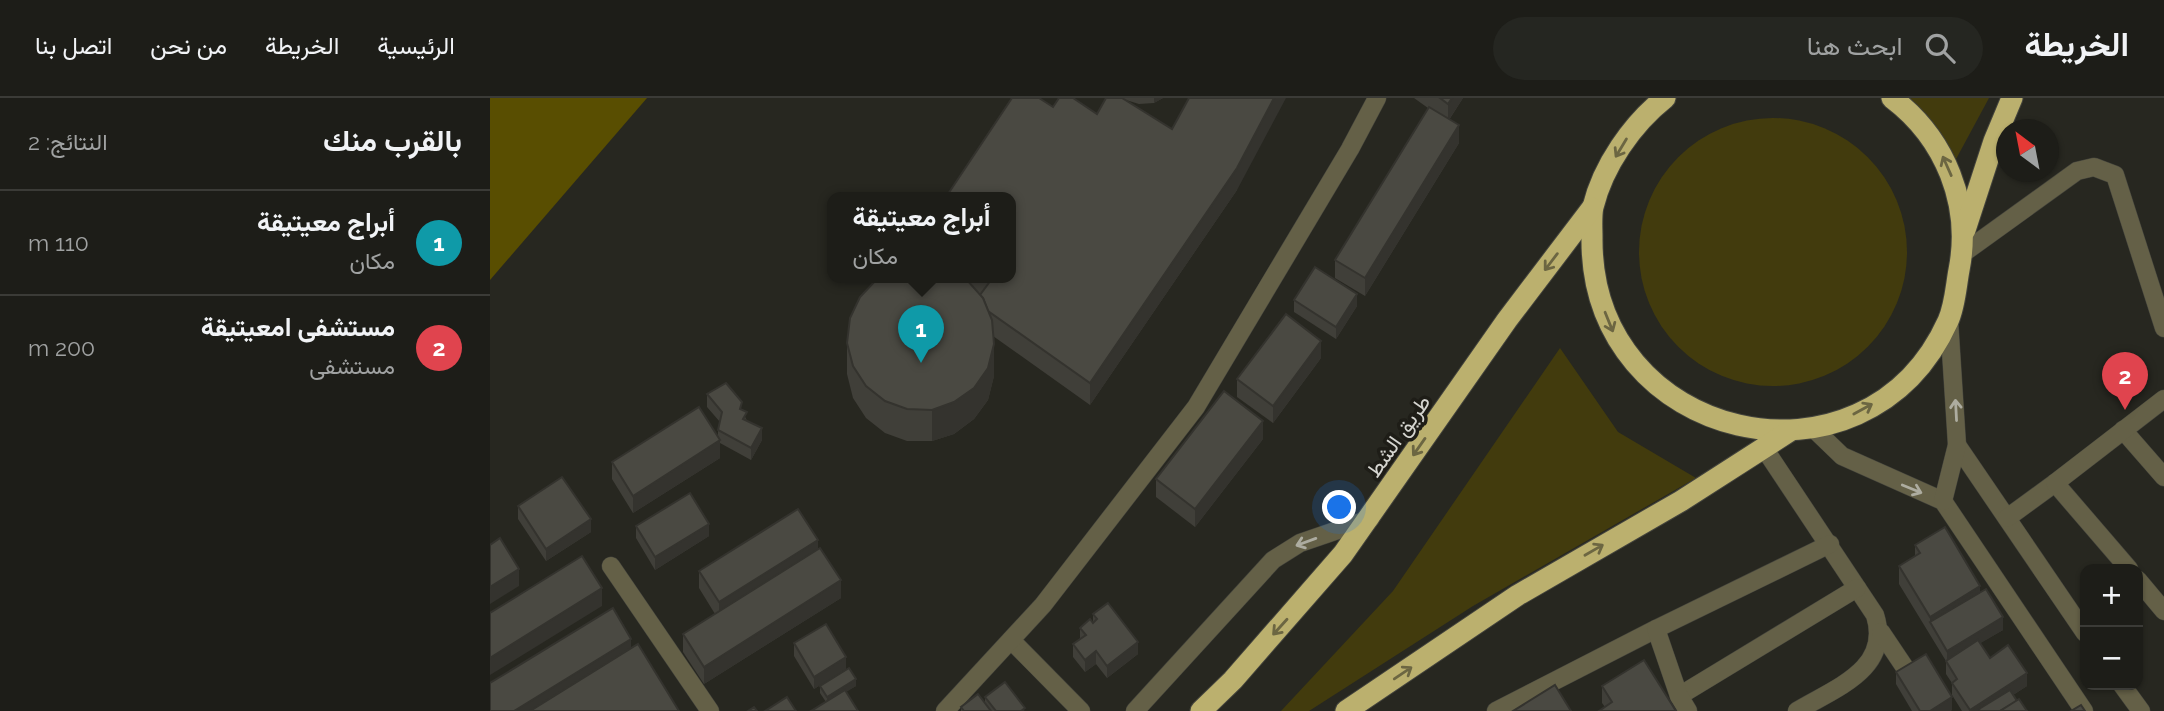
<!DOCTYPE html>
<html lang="ar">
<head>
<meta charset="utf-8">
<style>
  body { margin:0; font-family:Raleway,Vazirmatn,sans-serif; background:#252621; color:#f1f3f6; direction:rtl }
  .controls { position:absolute; right:21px; bottom:21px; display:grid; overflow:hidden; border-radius:14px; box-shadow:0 2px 5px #0004 }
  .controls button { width:63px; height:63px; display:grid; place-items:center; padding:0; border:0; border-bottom:2px solid #3b3b37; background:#1d1d18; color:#f1f3f6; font:35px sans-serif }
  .compass { position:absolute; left:1506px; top:21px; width:63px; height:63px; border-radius:50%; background:#1d1d18; box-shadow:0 2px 5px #0004; rotate:328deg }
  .you { position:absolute; left:850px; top:410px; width:24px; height:24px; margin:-18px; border:5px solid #fff; border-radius:50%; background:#1a73e8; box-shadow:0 0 0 10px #1a73e833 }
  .badge { display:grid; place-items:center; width:46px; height:46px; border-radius:50%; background:#cdb938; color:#fff; font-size:23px; font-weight:700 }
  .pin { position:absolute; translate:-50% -58px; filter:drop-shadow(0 2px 4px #0008) }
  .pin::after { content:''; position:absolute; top:37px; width:24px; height:21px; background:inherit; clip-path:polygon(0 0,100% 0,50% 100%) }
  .popup { position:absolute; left:337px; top:94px; width:189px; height:91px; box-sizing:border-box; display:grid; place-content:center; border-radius:14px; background:#1d1d18; filter:drop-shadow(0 2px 5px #0005); font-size:23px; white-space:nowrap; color:#a0a2a2 }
  .popup b { font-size:26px; color:#f1f3f6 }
  .popup::after { content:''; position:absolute; left:50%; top:100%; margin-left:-14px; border:14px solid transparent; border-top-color:#1d1d18 }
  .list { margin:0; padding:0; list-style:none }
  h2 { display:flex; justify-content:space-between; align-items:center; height:91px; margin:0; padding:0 28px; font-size:30px }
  h2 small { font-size:23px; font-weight:400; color:#a0a2a2 }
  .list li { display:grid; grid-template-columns:46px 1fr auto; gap:21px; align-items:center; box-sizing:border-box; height:105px; padding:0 28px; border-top:2px solid #3b3b37 }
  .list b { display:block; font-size:26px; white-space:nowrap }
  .list p { margin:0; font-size:23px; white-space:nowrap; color:#a0a2a2 }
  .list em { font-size:23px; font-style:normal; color:#a0a2a2 }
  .icon { flex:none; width:38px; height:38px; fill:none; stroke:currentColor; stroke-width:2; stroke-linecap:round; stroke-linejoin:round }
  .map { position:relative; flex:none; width:1674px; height:613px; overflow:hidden; direction:ltr }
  header { display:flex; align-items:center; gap:42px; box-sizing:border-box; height:98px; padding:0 35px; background:#1d1d18; border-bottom:2px solid #3b3b37 }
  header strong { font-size:33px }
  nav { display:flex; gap:38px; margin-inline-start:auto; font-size:24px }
  .search { width:490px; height:63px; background:#252621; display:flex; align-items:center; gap:18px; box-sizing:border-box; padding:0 24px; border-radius:38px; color:#a0a2a2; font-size:26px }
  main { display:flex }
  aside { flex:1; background:#1d1d18 }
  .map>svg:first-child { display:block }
  .green { fill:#423b0d }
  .water { fill:#594e01 }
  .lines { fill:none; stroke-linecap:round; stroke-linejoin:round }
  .minor-casing { stroke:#43433c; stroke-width:19 }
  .highway-casing { stroke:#43433c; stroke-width:23 }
  .minor { stroke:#646047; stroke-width:18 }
  .highway { stroke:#bbb06e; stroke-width:21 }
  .wall { fill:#403f39 }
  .shaded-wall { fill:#34332e }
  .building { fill:#4a4942; stroke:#34332e; stroke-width:2 }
  .oneway { stroke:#6c6642 }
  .oneway2 { stroke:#adaca0 }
  .labels { text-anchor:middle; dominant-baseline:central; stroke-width:7; stroke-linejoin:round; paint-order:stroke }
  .street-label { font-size:21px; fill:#d5d5d0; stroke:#1e1d17 }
</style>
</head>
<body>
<header>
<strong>الخريطة</strong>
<div class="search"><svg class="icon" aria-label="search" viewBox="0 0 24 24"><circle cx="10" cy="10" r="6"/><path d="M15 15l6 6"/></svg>ابحث هنا</div>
<nav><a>الرئيسية</a><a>الخريطة</a><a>من نحن</a><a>اتصل بنا</a></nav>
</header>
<main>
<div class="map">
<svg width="1674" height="613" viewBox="0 0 1674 613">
  <rect width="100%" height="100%" fill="#272720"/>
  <!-- green -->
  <g class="green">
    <path d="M1418 0H1499L1465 63Z"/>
    <circle cx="1283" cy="154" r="134"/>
    <path d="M1070 250 1128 334 1206 380 983 508 819 613H791L903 493Z"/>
  </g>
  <!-- water -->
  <path class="water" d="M0 0H157L0 182Z"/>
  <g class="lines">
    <!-- minor casing -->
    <g class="minor-casing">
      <g id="minor">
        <path d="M1472 156 1587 73 1604 69 1625 77 1674 230"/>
        <path d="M1323 330 1352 358 1453 403 1594 613"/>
        <path d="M1633 332 1674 379"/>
        <path d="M1467 347 1595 535"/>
        <path d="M1274 350 1385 517C1402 571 1345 590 1307 613"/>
        <path d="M1453 403 1467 347 1459 222"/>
        <path d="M1517 420 1565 385"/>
        <path d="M121 468 220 613"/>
        <path d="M1639 471 1565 385 1674 301"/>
        <path d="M1648 482 1674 513"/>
        <path d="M1391 534 1444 613"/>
        <path d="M521 542 591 613"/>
        <path d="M1632 587 1651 613"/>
        <path d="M1189 598 1367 490"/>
        <path d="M455 613 553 507 706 309 860 51 887 0"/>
        <path d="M645 613 783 462 810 445 880 421"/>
        <path d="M1006 613 1166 531"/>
        <path d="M1198 613 1189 598 1166 531 1340 446"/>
      </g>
    </g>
    <!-- highway casing -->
    <g class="highway-casing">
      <g id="highway">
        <path d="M1175 0C1142 26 1113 68 1103 109 1101 118 1102 130 1102 140 1100 344 1375 407 1458 223 1465 208 1466 188 1469 172 1482 106 1455 40 1402 0"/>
        <path d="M1475 132 1504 43 1522 0"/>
        <path d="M711 613 743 582 853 456 1017 222 1102 110"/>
        <path d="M856 613 1028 497 1191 403 1300 333"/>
      </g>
    </g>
    <!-- minor -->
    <use href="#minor" class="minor"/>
    <!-- highway -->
    <use href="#highway" class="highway"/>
  </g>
  <!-- wall -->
  <g class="wall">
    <path d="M616 0H673L664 5 649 6 636 2 747 92 600 307 503 238 504 278 498 302 484 321 464 336 442 343H417L395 335 376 320 363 300 357 276V245L390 179H520L563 9 607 16Z"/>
    <path d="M924 0H973L959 22 969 45 875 198 845 180V162L938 10Z"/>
    <path d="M804 202 867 208 846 241 804 214Z"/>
    <path d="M831 260 783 325 747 299V281Z"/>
    <path d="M217 296 252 312 257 323 272 342 261 362 230 345V360L143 415 122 381V364L228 339V332L230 324 217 309Z"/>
    <path d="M773 341 705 429 666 399V381Z"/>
    <path d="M28 408 101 434 56 463 28 421Z"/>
    <path d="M146 428 219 438 165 472 146 440Z"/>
    <path d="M1425 447 1490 494 1513 532 1490 545 1500 560 1537 588 1523 597 1527 603 1537 613H1472L1462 597V585L1456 576V563L1409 486V468L1425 458Z"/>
    <path d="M328 451 351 500 214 586 193 554V536L225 516 209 490V473Z"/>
    <path d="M603 516 648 556 617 580 606 566 595 574 583 559V546L590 542V530L603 524Z"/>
    <path d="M304 545 356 571 324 591 304 558Z"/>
    <path d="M1406 574 1462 612 1460 613H1422L1406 586Z"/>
    <path d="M330 588H366L336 604 330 595Z"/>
    <path d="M1112 588 1186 613 1115 609 1112 605Z"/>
    <path d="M495 599 535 613H471V609L495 606Z"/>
  </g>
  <!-- shaded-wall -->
  <g class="shaded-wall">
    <path d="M664 0H673L664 5Z"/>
    <path d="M784 0H796L747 92 600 307V285Z"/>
    <path d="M962 0H973L958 23V6Z"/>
    <path d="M969 27V45L875 198V180Z"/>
    <path d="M867 196V208L846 241V229Z"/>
    <path d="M831 243V260L783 325V308Z"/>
    <path d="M504 246V278L498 302 484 321 464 336 442 343V312Z"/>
    <path d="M773 323V341L705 429V411Z"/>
    <path d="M272 330V342L261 362V350Z"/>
    <path d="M230 342V360L143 415V398Z"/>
    <path d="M101 421V434L56 463V451Z"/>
    <path d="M219 426V438L165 472V459Z"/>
    <path d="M328 442V459L229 521V504Z"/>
    <path d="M29 471V488L0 506V489Z"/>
    <path d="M351 482V500L214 586V569Z"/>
    <path d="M1490 488V506L1440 524V536V519Z"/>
    <path d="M112 490V508L0 577V560Z"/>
    <path d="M1513 519V532L1457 565V553Z"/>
    <path d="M141 541V558L52 613H24Z"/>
    <path d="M648 544V556L617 580V568Z"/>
    <path d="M606 553V566L595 574V562Z"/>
    <path d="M356 559V571L324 591V579Z"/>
    <path d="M1537 575V588L1498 613 1489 611V613H1480Z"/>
    <path d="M366 581V588L337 606V599Z"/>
    <path d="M1462 599V612L1460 613H1440Z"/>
  </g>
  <!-- building -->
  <g class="building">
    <path d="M522 0H549L563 9 569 0H583L607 16 616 0H632L682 31 699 0H784L747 70 600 285 498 213 493 200 490 197 501 182 497 179H520V99H456Z"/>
    <path d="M950 0H962L958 6Z"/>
    <path d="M939 9 969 27 875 180 845 162Z"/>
    <path d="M825 169 867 196 846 229 804 202Z"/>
    <path d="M390 179H472L477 182 493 200 502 222 504 246 498 270 484 290 464 304 442 312 417 311 395 303 376 288 363 268 357 245 360 220 370 199 387 181Z"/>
    <path d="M796 216 831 243 783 308 747 281Z"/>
    <path d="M236 285 252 304 250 311 257 314 253 321 272 330 261 350 228 332 232 314 217 296Z"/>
    <path d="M734 293 773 323 705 411 666 381Z"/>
    <path d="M209 309 230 342 143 398 122 364Z"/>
    <path d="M72 379 101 421 56 451 28 408Z"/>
    <path d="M200 395 219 426 165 459 146 428Z"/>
    <path d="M308 411 328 442 229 504 209 473Z"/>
    <path d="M1455 429 1490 488 1440 519 1409 468 1430 455 1425 447Z"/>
    <path d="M10 440 29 471 0 489V447Z"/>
    <path d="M330 450 351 482 214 569 193 536Z"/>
    <path d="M92 458 112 490 0 560V515Z"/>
    <path d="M1496 491 1513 519 1457 553 1440 524Z"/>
    <path d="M618 505 648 544 617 568 606 553 595 562 583 546 596 537 590 530 600 521 603 525 607 521 603 516Z"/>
    <path d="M123 510 141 541 24 613H0V585Z"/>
    <path d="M336 526 356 559 324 579 304 545Z"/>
    <path d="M1488 542 1500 560 1518 547 1537 575 1480 612 1462 585 1467 581 1456 563Z"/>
    <path d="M148 546 189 613H40Z"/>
    <path d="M1436 556 1462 599 1440 613H1430L1406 574Z"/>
    <path d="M1154 562 1186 613H1109L1122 604 1112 588Z"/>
    <path d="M359 570 366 581 337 599 330 588Z"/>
    <path d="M515 584 535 610 531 613H506L495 599Z"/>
    <path d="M1065 587 1081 613H1023Z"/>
    <path d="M355 592 368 613H321Z"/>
    <path d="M1520 592 1527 603 1510 613H1490L1489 611Z"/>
    <path d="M488 596 501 613H474L471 609Z"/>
    <path d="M297 599 306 613H275Z"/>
    <path d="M1529 601 1537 613H1510Z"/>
    <path d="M1591 607 1595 613H1581Z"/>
    <path d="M264 609 267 613H258Z"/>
  </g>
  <!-- one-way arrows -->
  <defs><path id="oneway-shaft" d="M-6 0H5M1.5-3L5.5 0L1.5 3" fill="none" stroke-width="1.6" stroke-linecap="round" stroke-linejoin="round" transform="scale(1.75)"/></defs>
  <g class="oneway">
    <use href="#oneway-shaft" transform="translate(1131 50) rotate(121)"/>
    <use href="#oneway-shaft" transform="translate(1457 68) rotate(-114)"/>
    <use href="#oneway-shaft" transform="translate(1061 164) rotate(127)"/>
    <use href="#oneway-shaft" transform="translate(1119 224) rotate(68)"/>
    <use href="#oneway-shaft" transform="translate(1373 311) rotate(-29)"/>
    <use href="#oneway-shaft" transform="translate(929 349) rotate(125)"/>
    <use href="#oneway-shaft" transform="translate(1104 452) rotate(-30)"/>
    <use href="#oneway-shaft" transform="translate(790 529) rotate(132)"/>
    <use href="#oneway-shaft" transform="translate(913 575) rotate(-34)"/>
  </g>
  <g class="oneway2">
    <use href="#oneway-shaft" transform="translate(1466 312) rotate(-93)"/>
    <use href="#oneway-shaft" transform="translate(1422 391) rotate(22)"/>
    <use href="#oneway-shaft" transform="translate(816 444) rotate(160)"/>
  </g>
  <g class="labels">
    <!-- street labels -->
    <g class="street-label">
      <text transform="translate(908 338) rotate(-55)">طريق الشط</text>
    </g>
  </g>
</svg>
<div class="controls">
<button>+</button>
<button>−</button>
</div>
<svg class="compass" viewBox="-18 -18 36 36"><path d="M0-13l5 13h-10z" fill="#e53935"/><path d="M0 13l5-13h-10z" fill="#a0a2a2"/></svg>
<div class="you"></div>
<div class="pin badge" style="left:431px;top:265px;background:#0f9aa8">1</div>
<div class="popup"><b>أبراج معيتيقة</b>مكان</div>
<div class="pin badge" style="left:1635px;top:312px;background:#e0444e">2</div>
</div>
<aside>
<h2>بالقرب منك<small>النتائج: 2</small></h2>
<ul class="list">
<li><span class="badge" style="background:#0f9aa8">1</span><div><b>أبراج معيتيقة</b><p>مكان</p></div><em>110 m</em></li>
<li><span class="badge" style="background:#e0444e">2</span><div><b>مستشفى امعيتيقة</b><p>مستشفى</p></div><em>200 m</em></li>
</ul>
</aside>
</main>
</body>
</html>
